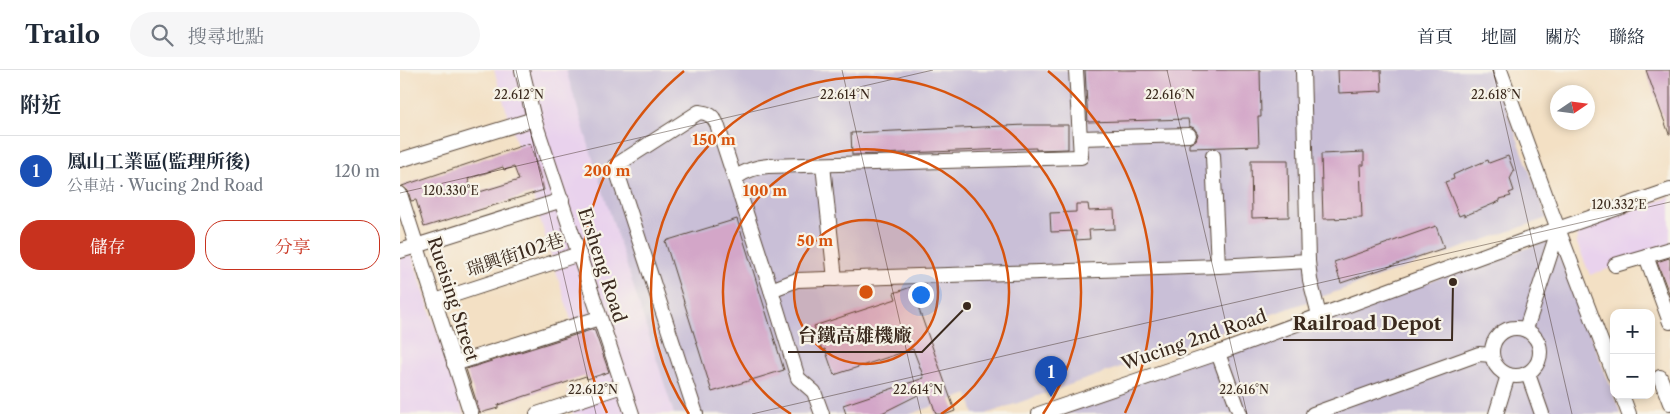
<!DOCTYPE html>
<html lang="zh-TW">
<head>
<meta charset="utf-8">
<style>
  body { margin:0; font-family:"Libre Caslon Text","Noto Serif TC",serif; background:#f6f6f7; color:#1f2937 }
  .controls { position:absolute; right:15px; bottom:15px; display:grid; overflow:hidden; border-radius:10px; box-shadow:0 2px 8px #0003 }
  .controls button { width:45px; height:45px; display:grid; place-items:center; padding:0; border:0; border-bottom:1px solid #e0e1e3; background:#fff; color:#1f2937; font:25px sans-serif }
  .compass { position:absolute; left:1150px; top:15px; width:45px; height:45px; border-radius:50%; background:#fff; box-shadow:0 2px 8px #0003; rotate:77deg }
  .you { position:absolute; left:520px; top:224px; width:18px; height:18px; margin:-12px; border:4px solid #fff; border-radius:50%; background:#1a73e8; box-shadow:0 0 0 8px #1a73e833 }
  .badge { display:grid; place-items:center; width:32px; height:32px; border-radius:50%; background:#c8321e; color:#fff; font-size:16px; font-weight:700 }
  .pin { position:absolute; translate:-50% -41px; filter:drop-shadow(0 1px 2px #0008) }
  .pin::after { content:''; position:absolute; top:26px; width:18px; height:15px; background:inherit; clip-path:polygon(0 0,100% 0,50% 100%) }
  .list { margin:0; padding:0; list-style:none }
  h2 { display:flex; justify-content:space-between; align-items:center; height:65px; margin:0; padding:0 20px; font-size:21px }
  h2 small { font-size:16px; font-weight:400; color:#747a83 }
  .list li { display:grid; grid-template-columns:32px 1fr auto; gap:15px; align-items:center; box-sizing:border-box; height:70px; padding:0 20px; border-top:1px solid #e0e1e3 }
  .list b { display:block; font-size:19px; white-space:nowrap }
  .list p { margin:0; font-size:16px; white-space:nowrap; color:#747a83 }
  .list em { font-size:16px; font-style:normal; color:#747a83 }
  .actions { display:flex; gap:10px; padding:15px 20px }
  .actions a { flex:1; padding:11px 0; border:1px solid #c8321e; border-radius:20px; text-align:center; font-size:18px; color:#c8321e }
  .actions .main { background:#c8321e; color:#fff }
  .icon { flex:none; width:28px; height:28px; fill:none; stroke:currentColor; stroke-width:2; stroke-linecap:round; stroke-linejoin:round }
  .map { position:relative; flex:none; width:1270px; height:344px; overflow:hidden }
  header { display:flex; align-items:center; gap:30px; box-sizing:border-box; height:70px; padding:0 25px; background:#fff; border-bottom:1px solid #e0e1e3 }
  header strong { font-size:24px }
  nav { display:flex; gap:28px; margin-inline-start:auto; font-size:18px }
  .search { width:350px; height:45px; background:#f6f6f7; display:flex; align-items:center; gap:12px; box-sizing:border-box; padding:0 18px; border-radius:28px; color:#747a83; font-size:19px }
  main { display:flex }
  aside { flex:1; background:#fff }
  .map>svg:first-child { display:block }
  .built { fill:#e9d2ed }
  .industrial { fill:#c9bfd7 }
  .building { fill:#d3a6c8; fill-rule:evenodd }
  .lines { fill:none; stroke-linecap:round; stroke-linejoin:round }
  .minor-casing { stroke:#574537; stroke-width:16 }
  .minor { stroke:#fff; stroke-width:14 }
  .ticks { fill:none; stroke:#3b2a1e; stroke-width:1; stroke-opacity:0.45 }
  .ring { fill:none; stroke:#d7540e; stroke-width:2.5 }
  .labels { text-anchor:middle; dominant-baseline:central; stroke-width:4.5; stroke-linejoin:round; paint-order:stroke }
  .street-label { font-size:18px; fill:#3b2a1e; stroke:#f7f3e8 }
  .ticks-label { font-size:12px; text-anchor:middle; fill:#3b2a1e; stroke:#f7f3e8; stroke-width:4.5; stroke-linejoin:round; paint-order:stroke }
  .centre { fill:#d7540e; stroke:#f7f3e8; stroke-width:2.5 }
  .ring-label { font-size:15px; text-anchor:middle; font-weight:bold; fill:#d7540e; stroke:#f7f3e8; stroke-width:4.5; stroke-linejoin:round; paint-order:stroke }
  .leader { fill:none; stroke:#3b2a1e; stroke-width:2 }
  .callout-dot { fill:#3b2a1e; stroke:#f7f3e8; stroke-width:2 }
  .callout-label { font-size:19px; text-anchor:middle; font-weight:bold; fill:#3b2a1e; stroke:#f7f3e8; stroke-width:4.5; stroke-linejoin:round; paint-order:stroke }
</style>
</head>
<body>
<header>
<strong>Trailo</strong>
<div class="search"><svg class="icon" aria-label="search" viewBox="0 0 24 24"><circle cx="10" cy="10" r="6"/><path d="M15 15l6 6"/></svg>搜尋地點</div>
<nav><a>首頁</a><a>地圖</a><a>關於</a><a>聯絡</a></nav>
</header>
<main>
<aside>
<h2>附近<small></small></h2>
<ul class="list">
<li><span class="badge" style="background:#1a4fb4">1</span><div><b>鳳山工業區(監理所後)</b><p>公車站 · Wucing 2nd Road</p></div><em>120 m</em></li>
</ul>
<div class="actions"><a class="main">儲存</a><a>分享</a></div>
</aside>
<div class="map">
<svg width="1270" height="344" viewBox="0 0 1270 344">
  <rect width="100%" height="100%" fill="#f7f3e8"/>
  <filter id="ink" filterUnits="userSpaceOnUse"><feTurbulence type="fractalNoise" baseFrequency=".02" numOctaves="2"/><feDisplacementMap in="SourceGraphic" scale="10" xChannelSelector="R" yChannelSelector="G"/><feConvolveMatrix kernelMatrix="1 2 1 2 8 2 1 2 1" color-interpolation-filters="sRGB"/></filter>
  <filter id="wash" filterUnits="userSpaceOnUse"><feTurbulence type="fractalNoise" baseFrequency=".0096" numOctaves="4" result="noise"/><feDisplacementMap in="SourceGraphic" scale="20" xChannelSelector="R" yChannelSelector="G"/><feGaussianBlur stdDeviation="1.12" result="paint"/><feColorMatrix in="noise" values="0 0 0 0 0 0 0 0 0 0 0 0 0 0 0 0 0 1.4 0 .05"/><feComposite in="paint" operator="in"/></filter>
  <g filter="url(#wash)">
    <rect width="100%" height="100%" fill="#f3e0c4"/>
    <!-- built -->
    <g class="built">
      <path d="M94 0H168L275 344H173L167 323 191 315Z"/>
      <path d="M1270 127V178L1190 205 1176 171 1180 159Z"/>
      <path d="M11 182 64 344H0V186Z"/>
    </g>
    <!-- industrial -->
    <g class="industrial">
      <path d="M166 0H1092L1147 148 586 344H574L568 324 511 344H274L196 99Z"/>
      <path d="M1154 169 1221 344H642Z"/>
    </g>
    <g id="blocks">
      <!-- building -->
      <g class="building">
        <path d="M685 0H860L861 47H858L859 76 789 78V74L796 70 798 64 794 58 789 56 788 49 688 52Z"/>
        <path d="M938 0H981L982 21 939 23Z"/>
        <path d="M1246 0H1270V64H1269Z"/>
        <path d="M626 55H668V79L636 80V78L452 85 451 63Z"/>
        <path d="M130 73 144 120 24 157 16 130 11 131 8 121 2 116ZM103 97 104 100 114 97 119 110 73 124 68 109Z"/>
        <path d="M964 82V95H960L962 148 923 149 921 84Z"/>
        <path d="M1108 86 1114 101 1110 109 1114 121 1109 123 1111 126 1100 129V131L1086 137 1064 146V144L1059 146 1045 112 1054 109 1053 105 1066 99 1088 90 1089 93Z"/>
        <path d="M851 90H888L889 147 852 148Z"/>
        <path d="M676 134H688L689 141 714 140 715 159 689 160 690 169 676 170V161L651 162 650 143 676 142Z"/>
        <path d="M337 149 384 300 312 322 265 171Z"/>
        <path d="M1036 156 1044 178 941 213 934 192Z"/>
        <path d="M1269 188 1270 190V226L1257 192Z"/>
        <path d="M511 217 555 341 547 344H536L528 320 480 344H446L443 335 524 308 513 279 434 305 425 279 422 280 414 256 496 229 494 223Z"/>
        <path d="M194 259 209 302 187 309 186 306 98 335V338L80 343 66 299Z"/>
      </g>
    </g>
  </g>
  <g filter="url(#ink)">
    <use href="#blocks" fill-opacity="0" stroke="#574537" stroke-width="1"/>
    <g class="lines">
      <!-- minor casing -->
      <g class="minor-casing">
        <g id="minor">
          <path d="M122 0 134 49 232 344"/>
          <path d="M1100 0 1152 143 1214 305"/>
          <path d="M680 68 789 65"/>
          <path d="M813 86 818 196"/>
          <path d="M0 90 134 49"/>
          <path d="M423 95 435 209"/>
          <path d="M335 108C346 100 355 97 368 96L681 87 676 0"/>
          <path d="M0 124 71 344"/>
          <path d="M0 181 162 130"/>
          <path d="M1246 186 1270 252"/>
          <path d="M908 191 910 210 919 245"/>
          <path d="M1215 195 1270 179"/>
          <path d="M371 220 397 210 818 196 908 191 903 0"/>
          <path d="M35 231 179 184"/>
          <circle cx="1116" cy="282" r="24"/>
          <path d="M1126 259 1159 158"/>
          <path d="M818 283 840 344"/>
          <path d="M54 294 199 248"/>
          <path d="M1128 304 1142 344"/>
          <path d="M1260 307 1270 333"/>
          <path d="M1222 325 1229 344"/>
          <path d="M137 344 222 316"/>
          <path d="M296 344 215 96 299 42C309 43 313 46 317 54L371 220 398 308 414 322 422 344"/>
          <path d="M639 344 818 283 1120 172 1270 120"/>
          <path d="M913 344 1079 284 1092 285"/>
          <path d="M1096 344 1108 305"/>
        </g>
      </g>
      <!-- minor -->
      <use href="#minor" class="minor"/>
    </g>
  </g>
  <!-- ticks -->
  <path class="ticks" d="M116 0 196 344M442 0 521 344M767 0 847 344M1093 0 1172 344M0 123 533 0M352 344 1270 132"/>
  <!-- distance rings -->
  <circle cx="466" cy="222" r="72" fill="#d7540e" fill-opacity=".12"/>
  <g class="ring">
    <circle cx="466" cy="222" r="72"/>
    <path d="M391 344A143 143 0 1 1 541 344"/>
    <path d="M289 344A215 215 0 1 1 643 344"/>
    <path d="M207 343A286 286 0 0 1 284 1M648 1A286 286 0 0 1 725 343"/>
  </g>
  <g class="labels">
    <!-- street labels -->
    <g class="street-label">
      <text transform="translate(115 185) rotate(-18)">瑞興街102巷</text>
      <text transform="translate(202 195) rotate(72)">Ersheng Road</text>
      <text transform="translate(53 229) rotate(72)">Rueising Street</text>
      <text transform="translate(794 270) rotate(-19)">Wucing 2nd Road</text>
    </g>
  </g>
  <g class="ticks-label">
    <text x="119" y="29">22.612°N</text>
    <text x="445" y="29">22.614°N</text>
    <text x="770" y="29">22.616°N</text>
    <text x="1096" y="29">22.618°N</text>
    <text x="51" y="125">120.330°E</text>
    <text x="1219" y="139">120.332°E</text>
    <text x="193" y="324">22.612°N</text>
    <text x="518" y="324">22.614°N</text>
    <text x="844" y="324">22.616°N</text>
  </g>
  <circle cx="466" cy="222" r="8" class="centre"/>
  <g class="ring-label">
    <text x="314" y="75">150 m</text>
    <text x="207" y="106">200 m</text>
    <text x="365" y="126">100 m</text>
    <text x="415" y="176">50 m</text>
  </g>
  <!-- callouts -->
  <path class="leader" d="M1053 212L1052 270H883M567 236L522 282H388"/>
  <g class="callout-dot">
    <circle cx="1053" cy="212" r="5"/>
    <circle cx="567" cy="236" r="5"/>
  </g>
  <g class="callout-label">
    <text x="967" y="260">Railroad Depot</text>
    <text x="455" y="272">台鐵高雄機廠</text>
  </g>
</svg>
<div class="controls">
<button>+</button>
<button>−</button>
</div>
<svg class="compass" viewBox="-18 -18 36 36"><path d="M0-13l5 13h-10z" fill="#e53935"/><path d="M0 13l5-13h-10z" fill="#747a83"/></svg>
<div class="you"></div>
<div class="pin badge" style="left:651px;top:327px;background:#1a4fb4">1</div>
</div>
</main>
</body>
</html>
